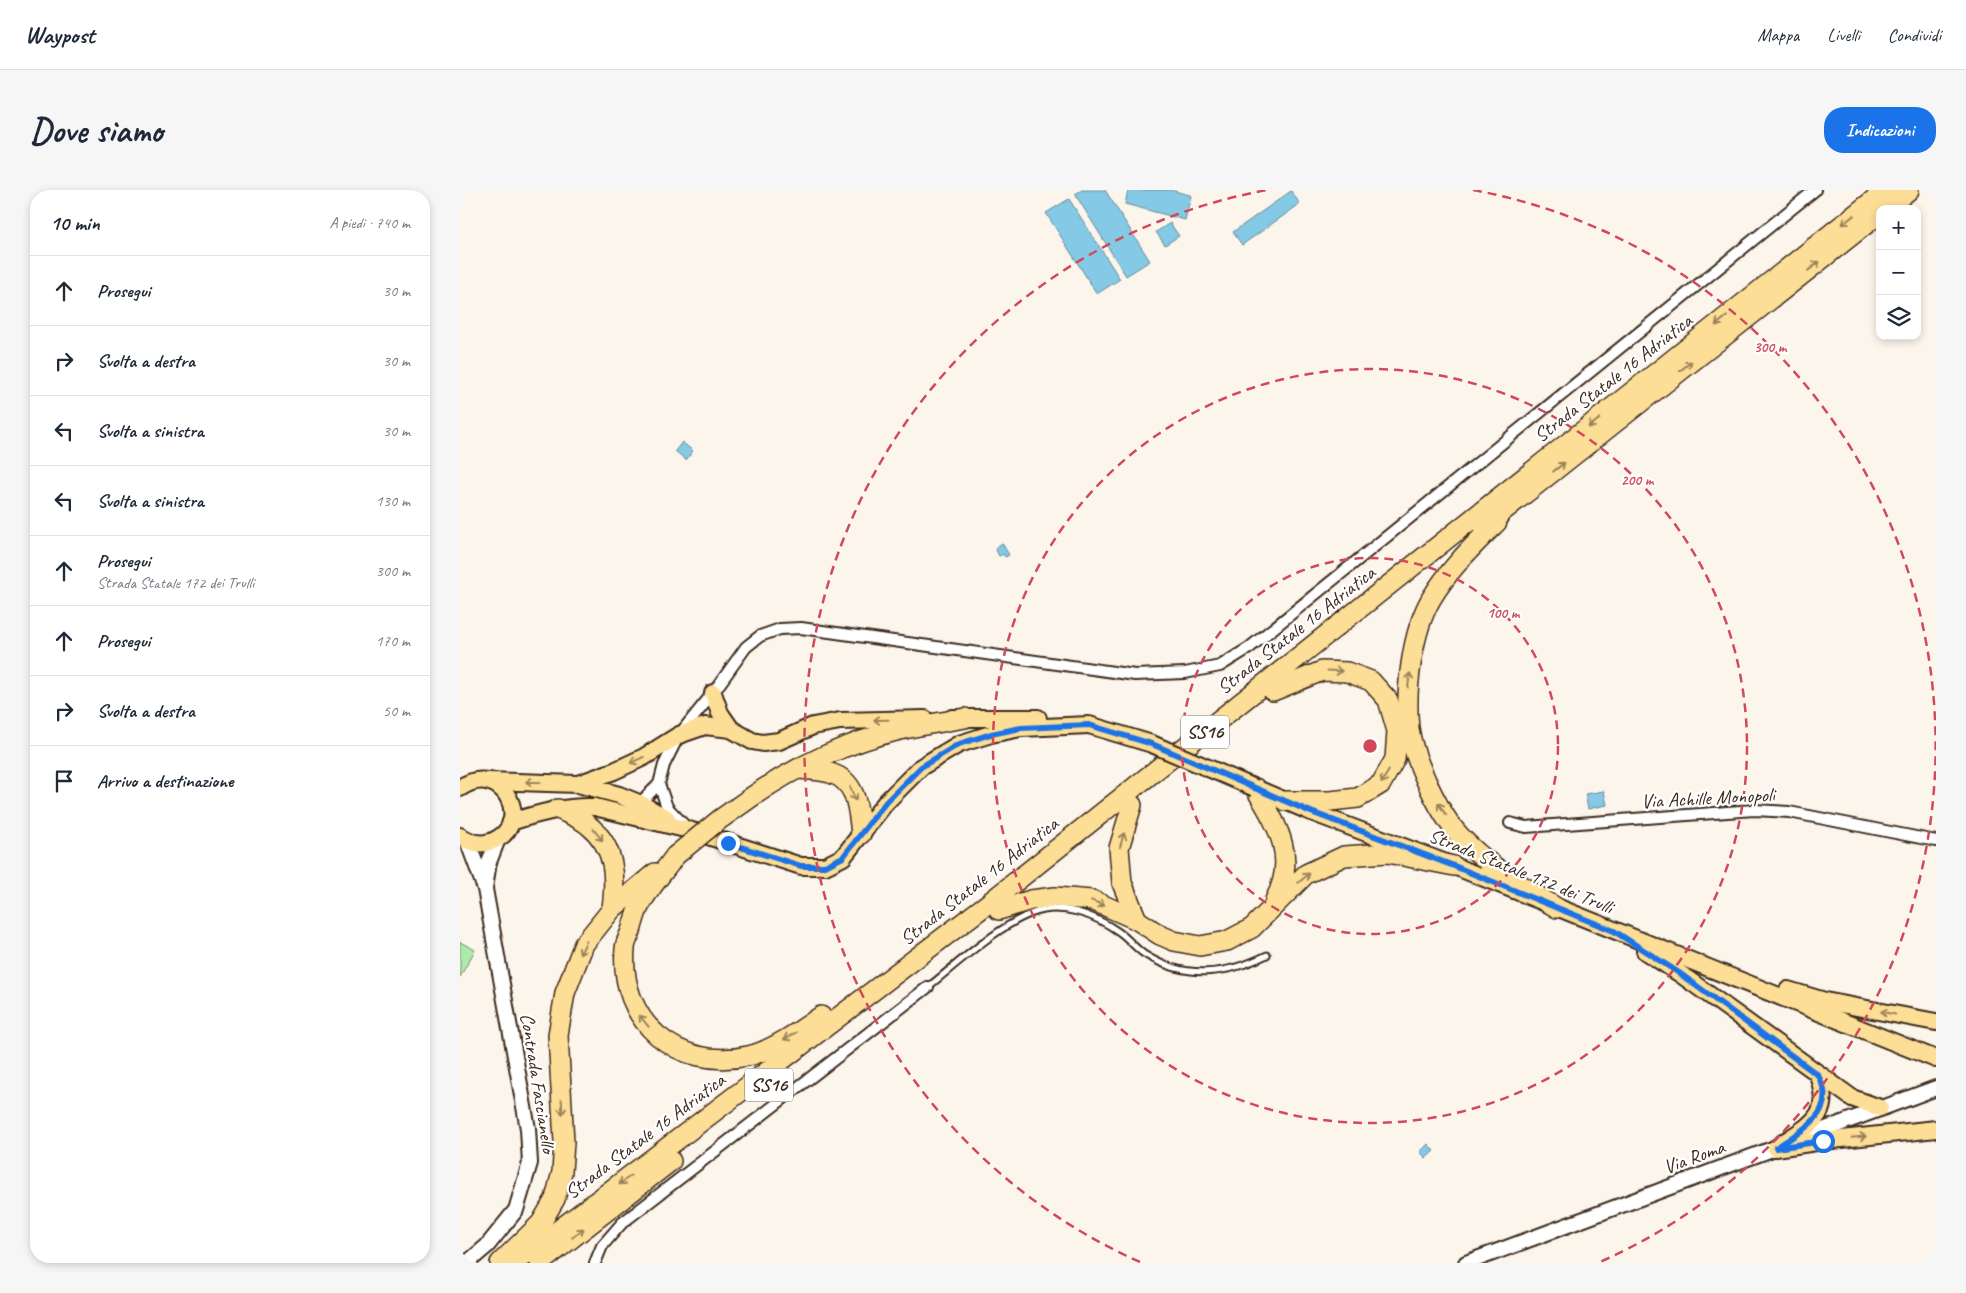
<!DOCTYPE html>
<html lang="it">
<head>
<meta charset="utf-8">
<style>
  body { margin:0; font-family:Caveat,sans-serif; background:#f6f6f7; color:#1f2937 }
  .controls { position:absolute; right:15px; top:15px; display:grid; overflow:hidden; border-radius:10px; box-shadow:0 2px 8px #0003 }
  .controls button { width:45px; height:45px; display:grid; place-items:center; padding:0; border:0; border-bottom:1px solid #e0e1e3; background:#fff; color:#1f2937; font:25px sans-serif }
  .stop { position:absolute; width:15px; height:15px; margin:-11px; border:4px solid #1a73e8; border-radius:50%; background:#fff }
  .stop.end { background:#1a73e8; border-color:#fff; box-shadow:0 1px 5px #0008 }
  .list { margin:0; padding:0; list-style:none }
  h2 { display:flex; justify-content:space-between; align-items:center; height:65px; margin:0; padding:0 20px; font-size:21px }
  h2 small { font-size:16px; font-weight:400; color:#747a83 }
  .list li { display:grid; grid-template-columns:32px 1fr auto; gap:15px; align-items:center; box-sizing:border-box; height:70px; padding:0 20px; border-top:1px solid #e0e1e3 }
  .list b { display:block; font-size:19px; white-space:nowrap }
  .list p { margin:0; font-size:16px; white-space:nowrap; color:#747a83 }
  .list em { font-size:16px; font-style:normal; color:#747a83 }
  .icon { flex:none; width:28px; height:28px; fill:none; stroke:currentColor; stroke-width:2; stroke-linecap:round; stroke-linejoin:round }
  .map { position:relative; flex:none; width:1476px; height:1073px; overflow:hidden; border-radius:20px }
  header { display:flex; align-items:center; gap:30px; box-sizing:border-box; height:70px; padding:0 25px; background:#fff; border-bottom:1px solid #e0e1e3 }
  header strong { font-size:24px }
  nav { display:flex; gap:28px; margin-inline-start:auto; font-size:18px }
  .intro { display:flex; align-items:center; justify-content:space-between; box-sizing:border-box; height:120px; padding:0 30px }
  h1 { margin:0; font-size:35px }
  .button { padding:12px 22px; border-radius:20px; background:#1a73e8; color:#fff; font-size:18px; font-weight:700 }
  main { display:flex; gap:30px; padding:0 30px }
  aside { flex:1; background:#fff; border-radius:20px; box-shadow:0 2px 8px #0003 }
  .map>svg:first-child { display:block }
  .green { fill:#aeeaaf; stroke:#748a66 }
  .water { fill:#84c9e5; stroke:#678995 }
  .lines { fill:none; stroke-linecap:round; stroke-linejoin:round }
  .lane-casing { stroke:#3b2a1e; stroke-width:9 }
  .street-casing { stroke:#3b2a1e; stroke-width:14 }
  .secondary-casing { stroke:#3b2a1e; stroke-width:18 }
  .primary-casing { stroke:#3b2a1e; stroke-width:20 }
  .highway-casing { stroke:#3b2a1e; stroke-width:22 }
  .lane { stroke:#fff; stroke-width:5 }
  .street { stroke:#fff; stroke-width:10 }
  .secondary { stroke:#fff; stroke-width:14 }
  .primary { stroke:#fdde96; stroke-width:16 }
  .highway { stroke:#fdde96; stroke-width:19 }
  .primary-bridge-casing { stroke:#3b2a1e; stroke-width:20; stroke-linecap:butt }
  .highway-bridge-casing { stroke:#3b2a1e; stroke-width:22; stroke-linecap:butt }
  .primary-bridge { stroke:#fdde96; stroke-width:16 }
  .highway-bridge { stroke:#fdde96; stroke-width:19 }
  .oneway { stroke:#9c845a }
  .route { stroke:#1a73e8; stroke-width:6 }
  .ring { fill:none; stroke:#d1495b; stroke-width:2.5; stroke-dasharray:9 6 }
  .labels { text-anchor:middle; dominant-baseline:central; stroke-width:4.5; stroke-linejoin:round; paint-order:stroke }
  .shield { fill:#fff; stroke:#766a62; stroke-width:1 }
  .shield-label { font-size:19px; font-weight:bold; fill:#3b2a1e }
  .street-label { font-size:20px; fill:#3b2a1e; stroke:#fff }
  .centre { fill:#d1495b; stroke:#fff; stroke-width:2.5 }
  .ring-label { font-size:15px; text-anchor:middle; font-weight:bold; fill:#d1495b; stroke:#fff; stroke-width:4.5; stroke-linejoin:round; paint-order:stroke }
</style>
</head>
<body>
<header>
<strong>Waypost</strong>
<nav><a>Mappa</a><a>Livelli</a><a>Condividi</a></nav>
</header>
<div class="intro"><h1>Dove siamo</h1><a class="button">Indicazioni</a></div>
<main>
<aside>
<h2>10 min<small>A piedi · 740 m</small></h2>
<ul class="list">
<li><svg class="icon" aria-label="ahead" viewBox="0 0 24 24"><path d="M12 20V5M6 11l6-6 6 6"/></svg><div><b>Prosegui</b></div><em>30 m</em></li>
<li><svg class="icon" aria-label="right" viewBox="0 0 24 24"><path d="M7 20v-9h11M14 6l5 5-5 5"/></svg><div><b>Svolta a destra</b></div><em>30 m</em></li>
<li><svg class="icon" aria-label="left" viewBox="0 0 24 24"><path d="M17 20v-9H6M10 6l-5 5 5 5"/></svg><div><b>Svolta a sinistra</b></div><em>30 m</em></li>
<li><svg class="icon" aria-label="left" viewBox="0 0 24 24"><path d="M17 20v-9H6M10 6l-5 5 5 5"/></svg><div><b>Svolta a sinistra</b></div><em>130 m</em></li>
<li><svg class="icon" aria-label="ahead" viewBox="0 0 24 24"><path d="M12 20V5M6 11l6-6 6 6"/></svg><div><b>Prosegui</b><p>Strada Statale 172 dei Trulli</p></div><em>300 m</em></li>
<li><svg class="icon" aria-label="ahead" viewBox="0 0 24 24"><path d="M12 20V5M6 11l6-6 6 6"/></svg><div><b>Prosegui</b></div><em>170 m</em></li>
<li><svg class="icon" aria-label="right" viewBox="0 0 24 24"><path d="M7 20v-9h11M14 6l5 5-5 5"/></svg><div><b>Svolta a destra</b></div><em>50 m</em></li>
<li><svg class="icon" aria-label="arrive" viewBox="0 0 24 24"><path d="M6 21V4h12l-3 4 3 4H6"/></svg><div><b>Arrivo a destinazione</b></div></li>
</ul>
</aside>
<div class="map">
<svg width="1476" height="1073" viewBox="0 0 1476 1073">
  <rect width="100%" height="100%" fill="#fcf5ec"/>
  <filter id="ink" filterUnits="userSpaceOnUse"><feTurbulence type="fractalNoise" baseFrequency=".02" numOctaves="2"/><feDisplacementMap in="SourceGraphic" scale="10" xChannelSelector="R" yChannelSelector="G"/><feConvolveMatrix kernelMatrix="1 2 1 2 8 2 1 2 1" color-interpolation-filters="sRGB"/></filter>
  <g filter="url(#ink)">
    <!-- green -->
    <path class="green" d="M0 752 15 760 0 787Z"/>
    <!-- water -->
    <g class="water">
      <path d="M622 0H645L690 71 666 86 615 4Z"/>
      <path d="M668 0H710L730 5 731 6 725 30 665 14Z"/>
      <path d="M831 1 840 14 782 55 773 42Z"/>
      <path d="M609 9 660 89 637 104 586 23Z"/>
      <path d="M710 33 719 46 705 55 696 42Z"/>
      <path d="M222 252 233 261 226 270 215 261Z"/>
      <path d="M542 353 549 365 545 367 543 364 539 366 535 358Z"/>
      <path d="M1144 601 1147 615 1128 619 1125 604Z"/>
      <path d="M968 954 974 961 966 968 960 962Z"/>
    </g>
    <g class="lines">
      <!-- lane casing -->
      <g class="lane-casing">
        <path id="lane" d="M468 797C497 774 539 735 573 723 601 712 635 725 659 742 668 748 675 758 684 764 725 790 766 785 807 765"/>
      </g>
      <!-- street casing -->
      <g class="street-casing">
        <g id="street">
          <path d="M199 594 207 617 227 638"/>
          <path d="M177 616 199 594 204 575 219 545 253 503 286 457 300 446 320 439 341 438 675 485 725 483 760 476 789 458 1355 0"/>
          <path d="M1050 633 1066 637 1294 620 1329 622 1476 651"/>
          <path d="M135 1073 142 1056 162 1033 468 797"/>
        </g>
      </g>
      <!-- secondary casing -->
      <g class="secondary-casing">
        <g id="secondary">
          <path d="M7 650 25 699 68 939 70 973 56 1020 27 1056 7 1073"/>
          <path d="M25 698 29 672 38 649"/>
          <path d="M1006 1073 1476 898"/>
        </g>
      </g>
      <!-- primary casing -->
      <g class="primary-casing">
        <g id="primary">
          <path d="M253 503 260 523 271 539"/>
          <path d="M492 528H578"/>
          <path d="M29 591 118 594 159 605 181 614 207 628"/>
          <path d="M118 594 154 581 184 567 219 545 245 536 271 539 292 551 303 553 319 551 353 536 380 531 465 529"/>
          <path d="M0 598C42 569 75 633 33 651 21 656 10 653 0 646"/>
          <path d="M795 598 851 622 994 676 1476 869"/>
          <path d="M51 632C79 623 105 616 135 617L229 640 341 676H365L383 667 426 612 461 577 499 554 531 544 561 538 629 535"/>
          <path d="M1185 761 1219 783 1392 908 1420 918"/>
          <path d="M1328 800 1365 811 1476 832"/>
          <path d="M1320 955C1350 934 1373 927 1358 885"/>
          <path d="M1316 958 1363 951 1476 939"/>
        </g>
      </g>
      <!-- highway casing -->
      <g class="highway-casing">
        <g id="highway">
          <path d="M1426 19 1449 0"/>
          <path d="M1037 332C1013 356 989 379 971 409 952 442 945 500 949 538 953 568 979 624 1000 646 1028 676 1063 696 1097 718"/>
          <path d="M1023 337 1420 23"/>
          <path d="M813 501 862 481 887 482 911 491 928 510 937 541 935 569 921 594 898 608 870 611H825"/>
          <path d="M339 579C349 580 361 580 370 583 398 591 398 620 401 644"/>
          <path d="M795 598C817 635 838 667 815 710"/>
          <path d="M293 606C336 576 388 552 440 540 461 535 483 532 505 528"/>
          <path d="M672 615 659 658 662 693 677 730"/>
          <path d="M98 619C108 624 120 628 128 635 156 657 156 688 152 719"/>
          <path d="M215 666C204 682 186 702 178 719 175 726 173 734 171 741 169 746 165 753 165 759 159 832 217 881 288 866 312 861 341 840 361 826"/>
          <path d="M539 720 571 710 595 707 632 710 677 730 700 745 714 751 740 756 767 751 792 738 846 684 884 666 928 663 994 676"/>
          <path d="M40 1073 81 1033 95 1009 102 982 104 952 98 845 105 803 124 754 152 719 195 683"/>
          <path d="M55 1073 530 712 1426 0"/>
          <path d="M80 1073 211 971"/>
        </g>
      </g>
      <!-- lane -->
      <use href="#lane" class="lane"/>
      <!-- street -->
      <use href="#street" class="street"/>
      <!-- secondary -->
      <use href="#secondary" class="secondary"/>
      <!-- primary -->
      <use href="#primary" class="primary"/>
      <!-- highway -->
      <use href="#highway" class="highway"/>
      <!-- primary-bridge casing -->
      <g class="primary-bridge-casing">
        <path id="primary-bridge" d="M629 535 692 554 795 598"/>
      </g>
      <!-- highway-bridge casing -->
      <g class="highway-bridge-casing">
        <path id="highway-bridge" d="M215 666 259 630 293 606"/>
      </g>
      <!-- primary-bridge -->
      <use href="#primary-bridge" class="primary-bridge"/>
      <!-- highway-bridge -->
      <use href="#highway-bridge" class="highway-bridge"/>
    </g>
    <!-- one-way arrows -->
    <defs><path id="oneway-shaft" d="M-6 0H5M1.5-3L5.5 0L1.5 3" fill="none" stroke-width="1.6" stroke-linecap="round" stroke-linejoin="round" transform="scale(1.25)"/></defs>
    <g class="oneway">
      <use href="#oneway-shaft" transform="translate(1388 30) rotate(142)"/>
      <use href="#oneway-shaft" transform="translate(1354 76) rotate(-38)"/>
      <use href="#oneway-shaft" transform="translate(1261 131) rotate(142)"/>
      <use href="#oneway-shaft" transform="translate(1226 176) rotate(-38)"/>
      <use href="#oneway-shaft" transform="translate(1134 233) rotate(142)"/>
      <use href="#oneway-shaft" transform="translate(1099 277) rotate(-38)"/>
      <use href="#oneway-shaft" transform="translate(875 481) rotate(3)"/>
      <use href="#oneway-shaft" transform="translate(949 490) rotate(-83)"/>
      <use href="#oneway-shaft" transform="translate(421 530) rotate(179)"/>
      <use href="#oneway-shaft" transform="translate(177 570) rotate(155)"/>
      <use href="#oneway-shaft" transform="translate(925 587) rotate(121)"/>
      <use href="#oneway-shaft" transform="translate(73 592) rotate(-178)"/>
      <use href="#oneway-shaft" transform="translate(393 604) rotate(68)"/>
      <use href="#oneway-shaft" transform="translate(982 619) rotate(-124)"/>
      <use href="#oneway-shaft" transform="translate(138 645) rotate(51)"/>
      <use href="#oneway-shaft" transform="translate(662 650) rotate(-74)"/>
      <use href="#oneway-shaft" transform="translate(844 688) rotate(-40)"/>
      <use href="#oneway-shaft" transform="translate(638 713) rotate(21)"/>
      <use href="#oneway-shaft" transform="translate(123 758) rotate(116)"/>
      <use href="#oneway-shaft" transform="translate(1428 823) rotate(-169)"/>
      <use href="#oneway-shaft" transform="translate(184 831) rotate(-129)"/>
      <use href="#oneway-shaft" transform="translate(330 846) rotate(150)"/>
      <use href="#oneway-shaft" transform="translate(102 917) rotate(87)"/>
      <use href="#oneway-shaft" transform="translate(1399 947) rotate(-6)"/>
      <use href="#oneway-shaft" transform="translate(165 990) rotate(143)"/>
      <use href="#oneway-shaft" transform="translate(118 1043) rotate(-38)"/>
    </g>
  </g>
  <g class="lines" filter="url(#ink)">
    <!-- route -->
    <path class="route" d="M268 653 341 676H365L383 667 426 612 461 577 499 554 531 544 561 538 629 535 692 554 851 622 994 676 1154 741 1219 783 1358 885C1360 890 1363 895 1364 900 1369 929 1335 944 1316 958L1363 951"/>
  </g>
  <!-- distance rings -->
  <g class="ring">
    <circle cx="910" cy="556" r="188"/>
    <circle cx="910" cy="556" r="377"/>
    <path d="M680 1072A565 565 0 0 1 807 0M1013 0A565 565 0 0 1 1140 1072"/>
  </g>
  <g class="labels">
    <!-- shield labels -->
    <g class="shield">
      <rect x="721" y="525.5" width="48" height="33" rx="4"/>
      <rect x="285" y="878.5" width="48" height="33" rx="4"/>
    </g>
    <g class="shield-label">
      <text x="745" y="542">SS16</text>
      <text x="309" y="895">SS16</text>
    </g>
    <!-- street labels -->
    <g class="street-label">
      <text transform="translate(1153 188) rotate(-38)">Strada Statale 16 Adriatica</text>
      <text transform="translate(836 440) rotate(-38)">Strada Statale 16 Adriatica</text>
      <text transform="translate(1248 608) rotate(-3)">Via Achille Monopoli</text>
      <text transform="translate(1061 681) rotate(22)">Strada Statale 172 dei Trulli</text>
      <text transform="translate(519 691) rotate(-38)">Strada Statale 16 Adriatica</text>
      <text transform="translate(78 893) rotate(81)">Contrada Fascianello</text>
      <text transform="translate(185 946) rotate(-37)">Strada Statale 16 Adriatica</text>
      <text transform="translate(1234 967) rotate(-20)">Via Roma</text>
    </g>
  </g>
  <circle cx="910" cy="556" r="8" class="centre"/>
  <g class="ring-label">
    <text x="1310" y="162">300 m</text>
    <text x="1177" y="295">200 m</text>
    <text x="1043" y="428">100 m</text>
  </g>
</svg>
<div class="controls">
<button>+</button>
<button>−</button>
<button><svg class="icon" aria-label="layers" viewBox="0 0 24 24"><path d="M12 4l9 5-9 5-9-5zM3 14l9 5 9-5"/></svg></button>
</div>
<div class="stop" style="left:1363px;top:951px"></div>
<div class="stop end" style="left:268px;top:653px"></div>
</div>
</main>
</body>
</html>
